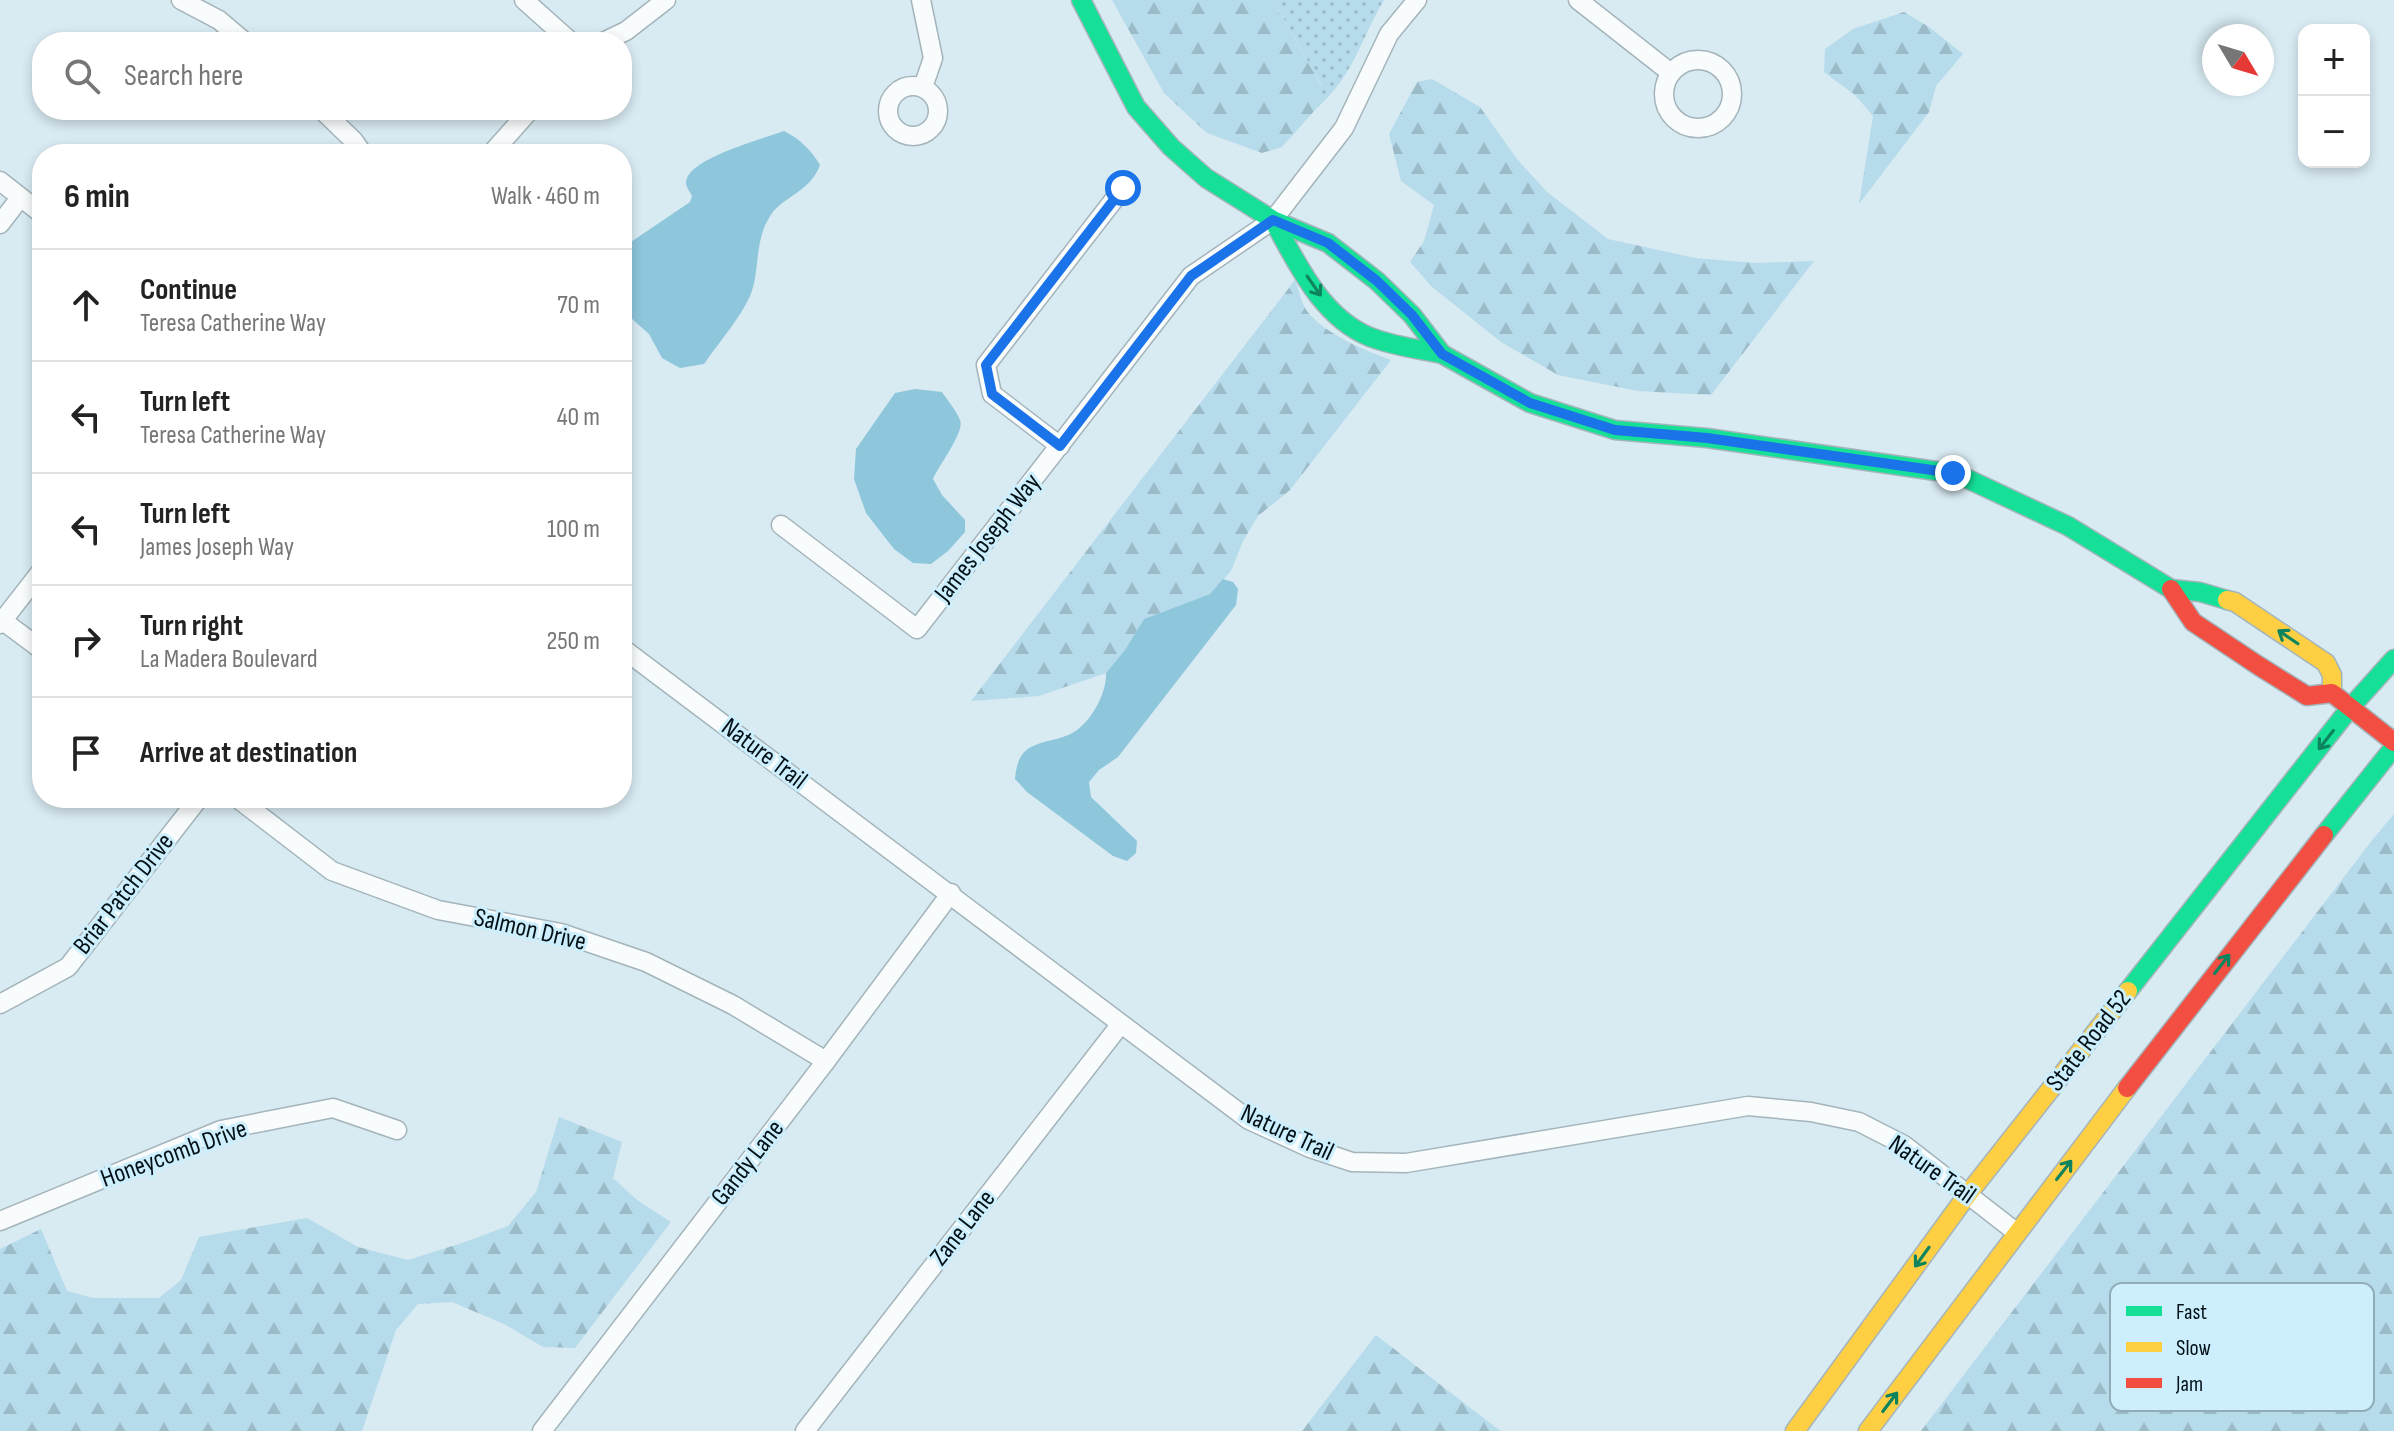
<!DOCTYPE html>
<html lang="en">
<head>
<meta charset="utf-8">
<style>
  body { margin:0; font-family:"Sofia Sans Condensed",sans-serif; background:#f6f6f6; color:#222 }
  .controls { position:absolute; right:24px; top:24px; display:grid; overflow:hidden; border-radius:16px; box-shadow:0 4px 12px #0003 }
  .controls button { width:72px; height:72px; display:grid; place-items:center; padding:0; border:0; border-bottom:2px solid #e0e0e0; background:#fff; color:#222; font:40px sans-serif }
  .compass { position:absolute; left:2202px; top:24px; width:72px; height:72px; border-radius:50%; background:#fff; box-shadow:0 4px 12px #0003; rotate:128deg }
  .stop { position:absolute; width:24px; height:24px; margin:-18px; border:6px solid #1a73e8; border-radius:50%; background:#fff }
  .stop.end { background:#1a73e8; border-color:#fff; box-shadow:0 2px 8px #0008 }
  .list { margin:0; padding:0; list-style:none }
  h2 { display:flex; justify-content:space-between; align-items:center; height:104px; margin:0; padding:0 32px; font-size:34px }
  h2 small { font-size:26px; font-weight:400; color:#767676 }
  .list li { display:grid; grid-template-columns:52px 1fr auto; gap:24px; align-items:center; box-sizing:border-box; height:112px; padding:0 32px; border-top:2px solid #e0e0e0 }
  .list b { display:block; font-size:30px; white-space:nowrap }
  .list p { margin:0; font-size:26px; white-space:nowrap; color:#767676 }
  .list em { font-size:26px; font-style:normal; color:#767676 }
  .icon { flex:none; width:44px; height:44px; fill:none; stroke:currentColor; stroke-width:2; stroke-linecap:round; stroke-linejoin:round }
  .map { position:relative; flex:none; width:2394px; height:1431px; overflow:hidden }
  .search { position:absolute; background:#fff; box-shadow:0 4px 12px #0003; left:32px; top:32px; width:600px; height:88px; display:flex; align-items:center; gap:20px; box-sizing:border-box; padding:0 28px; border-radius:32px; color:#767676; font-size:30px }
  .panel { position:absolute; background:#fff; box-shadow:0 4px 12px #0003; left:32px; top:144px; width:600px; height:664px; border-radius:32px }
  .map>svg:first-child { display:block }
  .grass { fill:url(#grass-dots) }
  .forest { fill:url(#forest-firs) }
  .water { fill:#8ec6dc }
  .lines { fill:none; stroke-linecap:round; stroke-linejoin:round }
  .street-casing { stroke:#a4b4ba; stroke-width:21 }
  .fast-casing { stroke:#a4b4ba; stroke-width:21 }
  .slow-casing { stroke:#a4b4ba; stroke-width:21 }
  .jam-casing { stroke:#a4b4ba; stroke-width:21 }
  .street { stroke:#f9fcfd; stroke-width:18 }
  .fast { stroke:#16e098; stroke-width:18 }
  .slow { stroke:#ffcf43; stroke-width:18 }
  .jam { stroke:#f24e42; stroke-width:18 }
  .oneway { stroke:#0d835e }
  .route { stroke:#1a73e8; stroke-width:10 }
  .labels { text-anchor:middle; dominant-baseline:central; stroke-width:6; stroke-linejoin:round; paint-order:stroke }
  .street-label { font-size:26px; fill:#031117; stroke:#cdeffd }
  .key { fill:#cdeffd; stroke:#90acb8; stroke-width:2 }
  .key-label { font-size:22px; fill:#031117 }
</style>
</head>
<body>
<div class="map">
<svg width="2394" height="1431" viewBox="0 0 2394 1431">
  <defs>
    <pattern id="grass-dots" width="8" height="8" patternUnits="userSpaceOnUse" patternTransform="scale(2)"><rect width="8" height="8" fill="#b6dbeb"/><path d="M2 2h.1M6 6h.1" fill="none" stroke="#9bbbc9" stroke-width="1.8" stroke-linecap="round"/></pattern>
    <pattern id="forest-firs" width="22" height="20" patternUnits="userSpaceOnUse" patternTransform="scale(2)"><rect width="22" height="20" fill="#b6dbeb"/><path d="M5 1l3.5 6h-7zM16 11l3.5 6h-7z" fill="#9bbbc9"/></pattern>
  </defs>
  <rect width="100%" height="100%" fill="#d8eaf2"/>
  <!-- grass -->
  <path class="grass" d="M1273 0H1384C1359 42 1355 74 1316 109L1322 86Z"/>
  <!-- forest -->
  <g class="forest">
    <path d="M1112 0H1273L1322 87 1316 109 1282 147 1262 153 1207 133 1164 93Z"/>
    <path d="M1904 12 1929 27 1963 54 1936 86 1929 112 1859 204 1873 116 1855 95 1824 72 1825 49 1853 29Z"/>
    <path d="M1432 79 1480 107 1517 159 1547 192 1608 239 1695 258 1755 263 1814 261 1711 395 1638 391 1558 375 1501 342 1431 286 1410 262 1424 241 1434 205 1401 181 1389 134 1417 82Z"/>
    <path d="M1295 280C1299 289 1301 303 1307 311 1323 333 1366 351 1391 360L1290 490 1258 516 1243 541 1231 571 1210 594 1144 619 1125 650 1106 673 1039 696 971 701Z"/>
    <path d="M2394 814V1431H1921L2373 839Z"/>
    <path d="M559 1117 622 1142 613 1178 637 1200 671 1222 575 1348 543 1347 504 1324 452 1302 418 1304 396 1330 362 1431H0V1249L41 1229 67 1291 93 1298H159L181 1280 199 1237 307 1218 358 1247 408 1260 465 1242 508 1226 536 1192Z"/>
    <path d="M1376 1335 1495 1427 1501 1431H1302Z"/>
  </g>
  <!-- water -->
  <g class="water">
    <path d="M784 131C800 139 811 150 820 165 810 193 780 197 769 218 754 242 760 274 750 296 739 320 719 342 704 364L680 368 662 358 649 334 622 310V248L690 202 692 196C689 190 684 185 687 178 695 157 762 139 784 131Z"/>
    <path d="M915 389 942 392C948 401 956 410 960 420 965 432 939 465 933 479L942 495 965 520V532L948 551 931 564 913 563 894 549 866 513 854 479 856 449 895 393Z"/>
    <path d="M1223 579 1233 582 1238 589 1236 605 1118 757 1099 770 1089 782 1091 797 1137 841 1136 853 1127 861 1113 856 1027 792 1015 779C1016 767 1019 753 1031 747 1044 740 1061 740 1074 732 1091 722 1107 693 1106 673L1125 650 1144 619 1210 594Z"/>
  </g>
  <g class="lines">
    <!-- street casing -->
    <g class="street-casing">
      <g id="street">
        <path d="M181 0 219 20 245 42"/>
        <path d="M524 0 571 42"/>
        <path d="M921 0 933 58 923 87"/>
        <path d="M1578 0 1671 73"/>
        <path d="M603 42 626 31 666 0"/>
        <circle cx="1698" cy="94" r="34"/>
        <circle cx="913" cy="111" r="25"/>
        <path d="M322 110 354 141 363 154"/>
        <path d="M491 154 530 110"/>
        <path d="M0 181 42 214"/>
        <path d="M0 224 20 198"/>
        <path d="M1060 446 992 394 986 365 1123 188"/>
        <path d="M781 525 917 629 1191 276 1273 220 1344 128 1389 34 1417 0"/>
        <path d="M3 621 42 650"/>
        <path d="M0 624 42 570"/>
        <path d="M622 648 1249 1120 1310 1148 1352 1162 1406 1163 1748 1106 1811 1112 1859 1122 1904 1145 2016 1232"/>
        <path d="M237 798 332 871 438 910 561 933 646 962 733 1005 826 1061"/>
        <path d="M0 1004 68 967 199 798"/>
        <path d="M0 1221 221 1130 333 1108 397 1130"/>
        <path d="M542 1431 826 1061 951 893"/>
        <path d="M805 1431 1120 1025"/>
      </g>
    </g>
    <!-- fast casing -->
    <g class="fast-casing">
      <g id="fast">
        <path d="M1081 0 1136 107 1171 147 1206 178 1273 220 1328 243 1377 281 1412 315 1442 354C1418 349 1393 346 1370 337 1321 317 1297 263 1273 220"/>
        <path d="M1442 354 1530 403 1615 430 1707 438 1957 474 2068 526 2171 589 2200 592 2227 600"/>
        <path d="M2324 835 2394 747"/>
        <path d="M2128 991 2350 708 2394 659"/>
      </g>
    </g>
    <!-- slow casing -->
    <g class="slow-casing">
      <g id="slow">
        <path d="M2227 600 2235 602 2326 663 2332 675V693"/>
        <path d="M1795 1431 1968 1194 2128 991"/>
        <path d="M1868 1431 2127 1088"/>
      </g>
    </g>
    <!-- jam casing -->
    <g class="jam-casing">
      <g id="jam">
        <path d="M2171 589 2193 622 2259 666 2307 696 2332 693 2394 742"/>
        <path d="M2127 1088 2324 835"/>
      </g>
    </g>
    <!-- street -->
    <use href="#street" class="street"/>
    <!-- fast -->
    <use href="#fast" class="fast"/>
    <!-- slow -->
    <use href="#slow" class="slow"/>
    <!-- jam -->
    <use href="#jam" class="jam"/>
  </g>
  <!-- one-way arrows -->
  <defs><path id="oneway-shaft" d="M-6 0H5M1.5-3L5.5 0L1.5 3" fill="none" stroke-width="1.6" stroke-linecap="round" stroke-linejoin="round" transform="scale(2)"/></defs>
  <g class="oneway">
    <use href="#oneway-shaft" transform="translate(1314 286) rotate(55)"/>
    <use href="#oneway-shaft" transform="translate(2288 637) rotate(-146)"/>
    <use href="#oneway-shaft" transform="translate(2326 740) rotate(128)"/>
    <use href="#oneway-shaft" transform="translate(2222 964) rotate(-52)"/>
    <use href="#oneway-shaft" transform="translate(2064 1170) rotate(-52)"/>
    <use href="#oneway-shaft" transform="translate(1922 1257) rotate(126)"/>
    <use href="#oneway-shaft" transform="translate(1890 1402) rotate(-53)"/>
  </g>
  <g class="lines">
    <!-- route -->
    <path class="route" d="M1123 188 986 365 992 394 1060 446 1191 276 1273 220 1328 243 1377 281 1412 315 1442 354 1530 403 1615 430 1707 438 1953 473"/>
  </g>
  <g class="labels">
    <!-- street labels -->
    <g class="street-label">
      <text transform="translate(988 538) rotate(-52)">James Joseph Way</text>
      <text transform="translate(764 754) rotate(37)">Nature Trail</text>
      <text transform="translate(124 894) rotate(-52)">Briar Patch Drive</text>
      <text transform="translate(530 930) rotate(13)">Salmon Drive</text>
      <text transform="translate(2089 1041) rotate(-52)">State Road 52</text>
      <text transform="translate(1287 1133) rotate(25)">Nature Trail</text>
      <text transform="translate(174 1154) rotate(-20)">Honeycomb Drive</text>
      <text transform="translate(748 1163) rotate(-52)">Gandy Lane</text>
      <text transform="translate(1932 1170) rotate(35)">Nature Trail</text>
      <text transform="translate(963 1228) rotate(-52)">Zane Lane</text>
    </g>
  </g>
  <!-- legend -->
  <rect x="2110" y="1283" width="264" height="128" rx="12" class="key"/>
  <rect x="2126" y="1306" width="36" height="10" fill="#16e098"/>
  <rect x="2126" y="1342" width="36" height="10" fill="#ffcf43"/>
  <rect x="2126" y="1378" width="36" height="10" fill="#f24e42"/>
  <g class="key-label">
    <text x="2176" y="1319">Fast</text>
    <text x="2176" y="1355">Slow</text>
    <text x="2176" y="1391">Jam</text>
  </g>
</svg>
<div class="controls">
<button>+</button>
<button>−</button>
</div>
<svg class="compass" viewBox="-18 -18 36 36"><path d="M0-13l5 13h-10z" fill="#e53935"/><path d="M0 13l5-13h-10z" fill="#767676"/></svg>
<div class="stop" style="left:1123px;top:188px"></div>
<div class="stop end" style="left:1953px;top:473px"></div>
<div class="search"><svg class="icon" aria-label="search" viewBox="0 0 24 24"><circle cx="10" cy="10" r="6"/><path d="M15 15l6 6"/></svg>Search here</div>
<section class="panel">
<h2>6 min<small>Walk · 460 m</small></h2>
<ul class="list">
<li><svg class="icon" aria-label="ahead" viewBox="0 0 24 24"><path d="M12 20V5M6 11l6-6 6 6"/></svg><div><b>Continue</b><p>Teresa Catherine Way</p></div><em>70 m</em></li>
<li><svg class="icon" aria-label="left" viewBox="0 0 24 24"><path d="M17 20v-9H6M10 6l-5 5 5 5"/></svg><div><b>Turn left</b><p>Teresa Catherine Way</p></div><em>40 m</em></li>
<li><svg class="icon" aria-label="left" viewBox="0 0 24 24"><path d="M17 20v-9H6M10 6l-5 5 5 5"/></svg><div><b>Turn left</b><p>James Joseph Way</p></div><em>100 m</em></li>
<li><svg class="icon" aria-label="right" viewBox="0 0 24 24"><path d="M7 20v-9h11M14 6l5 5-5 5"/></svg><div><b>Turn right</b><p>La Madera Boulevard</p></div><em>250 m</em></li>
<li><svg class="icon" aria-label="arrive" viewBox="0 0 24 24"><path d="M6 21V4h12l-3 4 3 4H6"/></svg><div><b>Arrive at destination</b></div></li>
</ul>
</section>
</div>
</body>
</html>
